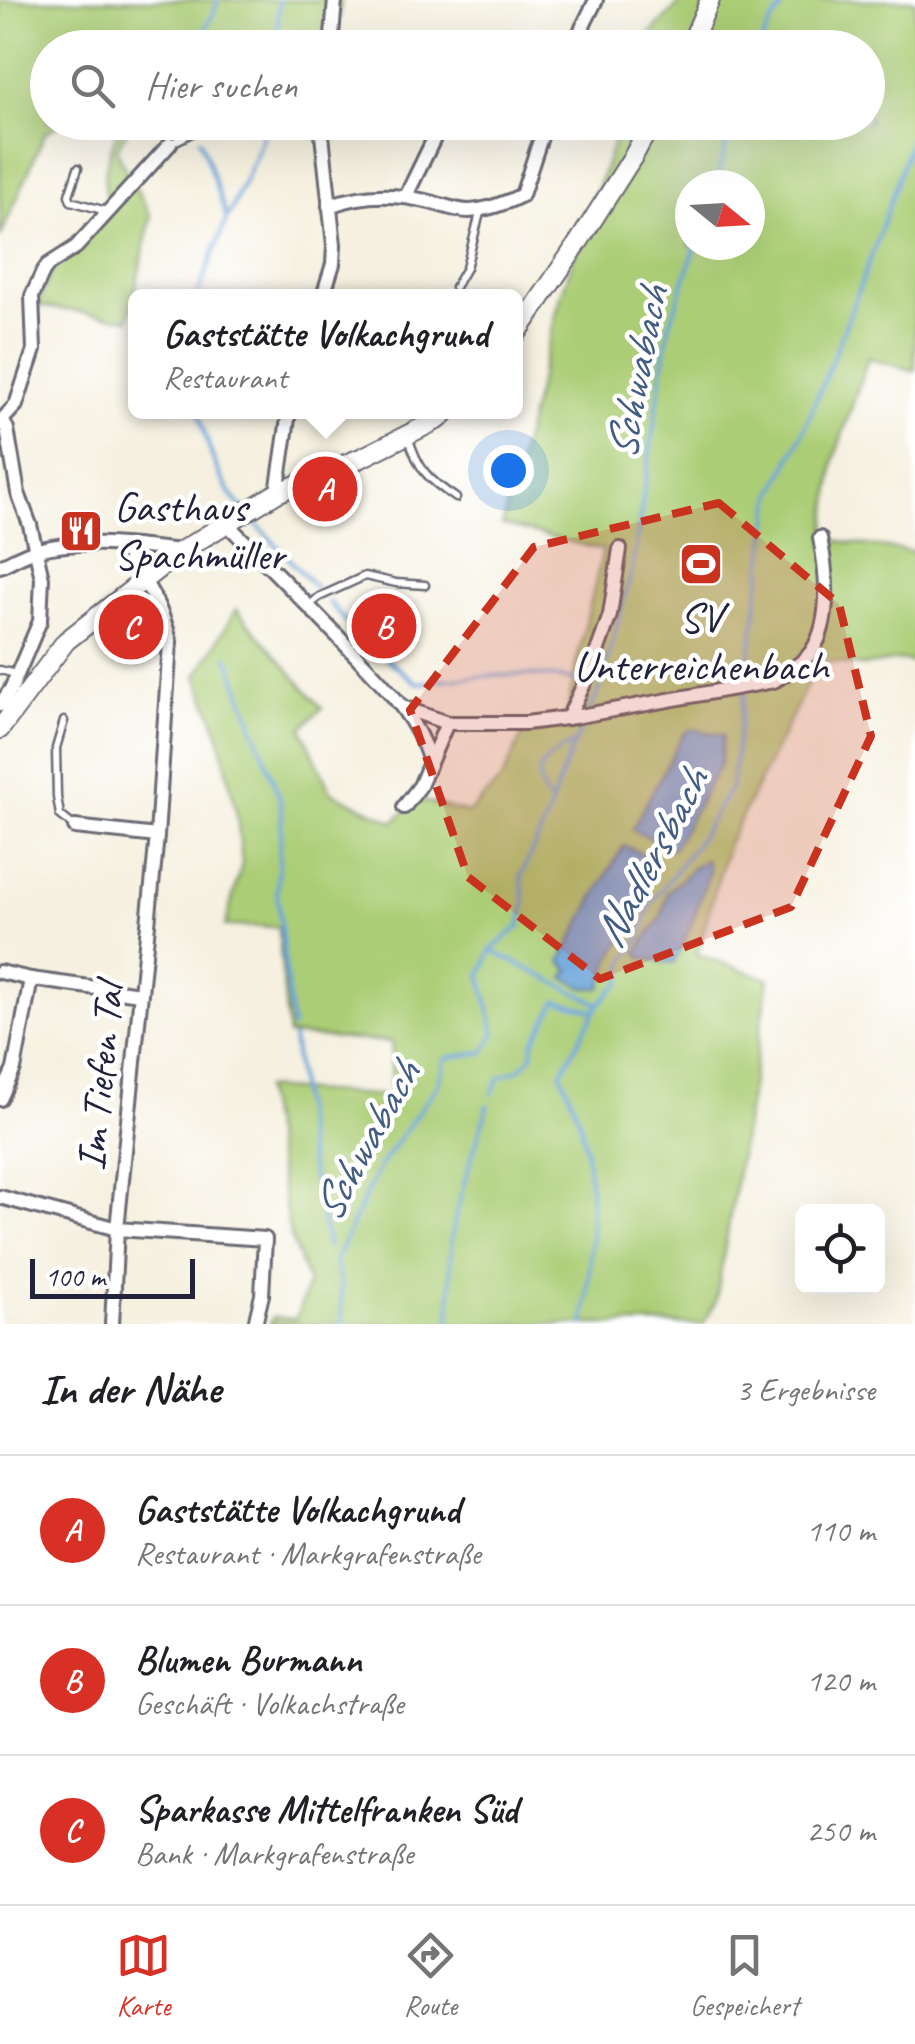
<!DOCTYPE html>
<html lang="de">
<head>
<meta charset="utf-8">
<style>
  body { margin:0; font-family:Caveat,sans-serif; background:#f2f2f2; color:#202124 }
  .controls { position:absolute; right:30px; bottom:30px; display:grid; overflow:hidden; border-radius:15px; box-shadow:0 10px 40px #0002 }
  .controls button { width:90px; height:90px; display:grid; place-items:center; padding:0; border:0; border-bottom:2px solid #e0e0e0; background:#fff; color:#202124; font:50px sans-serif }
  .compass { position:absolute; left:675px; top:170px; width:90px; height:90px; border-radius:50%; background:#fff; box-shadow:0 10px 40px #0002; rotate:108deg }
  .scale { position:absolute; left:30px; bottom:25px; width:165px; box-sizing:border-box; padding-left:10px; border:5px solid #22223b; border-top:0; font-size:28px; line-height:35px; white-space:nowrap; color:#22223b; -webkit-text-stroke:8px #fff; paint-order:stroke }
  .you { position:absolute; left:508px; top:470px; width:35px; height:35px; margin:-25px; border:8px solid #fff; border-radius:50%; background:#1a73e8; box-shadow:0 0 0 15px #1a73e833 }
  .badge { display:grid; place-items:center; width:65px; height:65px; border-radius:50%; background:#d93025; color:#fff; font-size:32px; font-weight:700 }
  .pin { position:absolute; translate:-50% -50%; border:5px solid #fff; box-shadow:0 2px 10px #0006 }
  .popup { position:absolute; left:128px; top:289px; width:395px; height:130px; box-sizing:border-box; display:grid; place-content:center; border-radius:15px; background:#fff; filter:drop-shadow(0 2px 8px #0005); font-size:32px; white-space:nowrap; color:#757577 }
  .popup b { font-size:38px; color:#202124 }
  .popup::after { content:''; position:absolute; left:50%; top:100%; margin-left:-20px; border:20px solid transparent; border-top-color:#fff }
  .list { margin:0; padding:0; list-style:none }
  h2 { display:flex; justify-content:space-between; align-items:center; height:130px; margin:0; padding:0 40px; font-size:42px }
  h2 small { font-size:32px; font-weight:400; color:#757577 }
  .list li { display:grid; grid-template-columns:65px 1fr auto; gap:30px; align-items:center; box-sizing:border-box; height:150px; padding:0 40px; border-top:2px solid #e0e0e0 }
  .list b { display:block; font-size:38px; white-space:nowrap }
  .list p { margin:0; font-size:32px; white-space:nowrap; color:#757577 }
  .list em { font-size:32px; font-style:normal; color:#757577 }
  .icon { flex:none; width:55px; height:55px; fill:none; stroke:currentColor; stroke-width:2; stroke-linecap:round; stroke-linejoin:round }
  .map { position:relative; flex:none; width:915px; height:1324px; overflow:hidden }
  .search { position:absolute; background:#fff; box-shadow:0 10px 40px #0002; left:30px; right:30px; top:30px; height:110px; display:flex; align-items:center; gap:25px; box-sizing:border-box; padding:0 35px; border-radius:55px; color:#757577; font-size:38px }
  .sheet { height:580px; background:#fff }
  nav { display:flex; justify-content:space-around; align-items:center; box-sizing:border-box; height:140px; border-top:2px solid #e0e0e0; background:#fff; font-size:28px; color:#757577 }
  nav a { display:grid; justify-items:center; gap:5px }
  nav .on { color:#d93025 }
  .map>svg:first-child { display:block }
  .green { fill:#abcd75; stroke:#667858; stroke-width:2.5; fill-rule:evenodd }
  .water { fill:#6aa4da; stroke:#46638a; stroke-width:2.5 }
  .lines { fill:none; stroke-linecap:round; stroke-linejoin:round }
  .stream { stroke:#6aa4da; stroke-width:4 }
  .service-casing { stroke:#6c6a74; stroke-width:11 }
  .minor-casing { stroke:#6c6a74; stroke-width:18 }
  .secondary-casing { stroke:#6c6a74; stroke-width:22 }
  .service { stroke:#fff; stroke-width:6 }
  .minor { stroke:#fff; stroke-width:12 }
  .secondary { stroke:#fff; stroke-width:18 }
  .marked { fill:#c8321e; fill-opacity:0.2; stroke:#c8321e; stroke-width:8; stroke-dasharray:20 12; stroke-linejoin:round }
  .labels { text-anchor:middle; dominant-baseline:central; stroke-width:9; stroke-linejoin:round; paint-order:stroke }
  .poi-label { font-size:42px; fill:#22223b; stroke:#fff; text-anchor:start }
  .street-label { font-size:42px; fill:#22223b; stroke:#fff }
  .water-label { font-size:45px; font-style:italic; fill:#425c83; stroke:#fff }
</style>
</head>
<body>
<div class="map">
<svg width="915" height="1324" viewBox="0 0 915 1324">
  <rect width="100%" height="100%" fill="#fff"/>
  <filter id="ink" filterUnits="userSpaceOnUse"><feTurbulence type="fractalNoise" baseFrequency=".01" numOctaves="2"/><feDisplacementMap in="SourceGraphic" scale="20" xChannelSelector="R" yChannelSelector="G"/><feConvolveMatrix kernelMatrix="1 2 1 2 8 2 1 2 1" color-interpolation-filters="sRGB"/></filter>
  <filter id="wash" filterUnits="userSpaceOnUse"><feTurbulence type="fractalNoise" baseFrequency=".0048" numOctaves="4" result="noise"/><feDisplacementMap in="SourceGraphic" scale="40" xChannelSelector="R" yChannelSelector="G"/><feGaussianBlur stdDeviation="2.25" result="paint"/><feColorMatrix in="noise" values="0 0 0 0 0 0 0 0 0 0 0 0 0 0 0 0 0 1.4 0 .05"/><feComposite in="paint" operator="in"/></filter>
  <g filter="url(#wash)">
    <rect width="100%" height="100%" fill="#f5f0df"/>
    <!-- green -->
    <g class="green">
      <path d="M0 0H341L336 47 48 48V122L62 123 45 133 0 238Z"/>
      <path d="M683 0H915V371L868 358 834 460 825 539 915 552V663L899 660 862 666 820 660 728 844 697 954 769 979 716 1301 703 1324H270L273 1317 296 1319 308 1283 290 1235 264 1088 390 1096 392 1042 288 1035 278 927 225 926 242 863 237 815 218 730 197 676 236 609 322 708 302 728 331 792 394 822 416 799 468 813 502 779 524 731 566 722 575 669 603 550 502 525 561 295 620 123 868 122V48L645 47 650 34ZM690 185H750V245H690Z"/>
      <path d="M120 123H131L117 149 120 159 151 216 129 319 38 306 52 268 112 210C95 183 111 150 120 123Z"/>
    </g>
    <!-- water -->
    <g class="water">
      <path d="M691 729 723 735 720 764 673 849 632 830 683 735Z"/>
      <path d="M624 846 656 859 658 865 635 903 630 926 612 956 601 988H585L564 977 570 970 561 961C582 922 600 883 624 846Z"/>
      <path d="M706 859 709 873 691 925 674 963 642 958 637 952 661 917 668 892 694 867Z"/>
    </g>
    <g class="lines">
      <!-- stream -->
      <g class="stream">
        <path d="M194 48 214 13 218 0"/>
        <path d="M277 48 279 0"/>
        <path d="M759 48 770 24 782 9 785 0"/>
        <path d="M715 185 733 122"/>
        <path d="M229 215 256 155 267 122"/>
        <path d="M197 296 227 218 200 139"/>
        <path d="M199 412C207 445 218 482 242 508"/>
        <path d="M248 515 316 588"/>
        <path d="M329 602 359 637 417 683C470 677 524 669 576 681"/>
        <path d="M228 657 280 799 282 815 277 891 292 1028"/>
        <path d="M589 712 600 687 632 570 669 327 696 245"/>
        <path d="M551 804C526 770 544 758 575 743"/>
        <path d="M492 951 599 1004"/>
        <path d="M293 1038 307 1150 328 1247"/>
        <path d="M492 1093 499 1078 520 1069 532 1056 533 1043 557 1001 595 1011"/>
        <path d="M342 1324 341 1286 335 1261 379 1167 437 1086 446 1058 484 1052 495 1034 481 975 491 950 520 926 525 904 521 875 545 823 563 770 585 720"/>
        <path d="M449 1324C454 1292 447 1260 453 1228 461 1187 476 1145 488 1105"/>
        <path d="M584 1324C592 1261 596 1193 582 1131 578 1111 568 1092 561 1073L599 1004 621 982 625 961 639 939 651 904 700 838 731 787 773 494 800 439 830 366 877 241 915 127"/>
      </g>
    </g>
  </g>
  <g filter="url(#ink)">
    <g class="lines">
      <!-- service casing -->
      <g class="service-casing">
        <g id="service">
          <path d="M309 122 322 135"/>
          <path d="M170 144 213 122"/>
          <path d="M78 168 69 195 71 201 106 211"/>
          <path d="M455 287 466 268 481 209"/>
          <path d="M408 436C418 469 427 479 456 498"/>
          <path d="M310 605 319 597 365 576 396 583 425 585"/>
          <path d="M0 670 16 674"/>
          <path d="M64 721 56 748 57 797 60 815 75 827"/>
        </g>
      </g>
      <!-- minor casing -->
      <g class="minor-casing">
        <g id="minor">
          <path d="M331 48 335 0"/>
          <path d="M477 48 487 44 494 48"/>
          <path d="M572 48 596 0"/>
          <path d="M406 196 442 122"/>
          <path d="M329 206C362 193 396 193 430 202 442 205 457 211 469 211 486 210 507 203 522 195L546 122"/>
          <path d="M323 296 333 264 334 245 322 135 324 122"/>
          <path d="M2 420 16 405 34 350 32 296 43 272 48 265 76 247 170 144"/>
          <path d="M277 493 289 412"/>
          <path d="M226 523C266 563 306 603 345 644 380 682 414 711 430 761"/>
          <path d="M0 566C12 561 24 553 37 550 83 538 134 546 181 551"/>
          <path d="M0 705 11 689 40 621 42 578 30 525 18 493 7 429 2 420"/>
          <path d="M405 708 447 723H526L574 717 774 681C785 674 797 667 807 657 833 628 827 573 820 538"/>
          <path d="M568 718 591 669 610 615 620 549"/>
          <path d="M404 807 420 786 447 723"/>
          <path d="M75 827 157 836"/>
          <path d="M0 972 31 979 140 994"/>
          <path d="M0 1099 14 1069 31 979"/>
          <path d="M0 1197 117 1229 265 1239 262 1295 255 1324"/>
          <path d="M112 1324 117 1229 157 836 170 642C163 606 141 575 121 545"/>
        </g>
      </g>
      <!-- secondary casing -->
      <g class="secondary-casing">
        <g id="secondary">
          <path d="M689 48 710 0"/>
          <path d="M515 336 578 243 634 155 652 122"/>
          <path d="M0 729 66 641 181 551 277 493 363 457 439 419 446 412"/>
        </g>
      </g>
      <!-- service -->
      <use href="#service" class="service"/>
      <!-- minor -->
      <use href="#minor" class="minor"/>
      <!-- secondary -->
      <use href="#secondary" class="secondary"/>
    </g>
  </g>
  <!-- marked area -->
  <path class="marked" d="M719 503 839 604 871 736 791 907 600 979 468 877 410 710 534 547Z"/>
  <!-- icons -->
  <defs>
    <g id="restaurant-square" transform="scale(2.25)"><rect x="-9" y="-9" width="18" height="18" rx="4" fill="#c8321e" stroke="#fff"/><path d="M-5-6h1v4h1v-4h1v4h1v-4h1v5L-1.5 .5V6h-2V.5L-5-1ZM5-6V6H3V1.5H1.5Q1.5-4 5-6Z" fill="#fff"/></g>
    <g id="stadium-square" transform="scale(2.25)"><rect x="-9" y="-9" width="18" height="18" rx="4" fill="#c8321e" stroke="#fff"/><path d="M0-5a6.5 5 0 1 0 0 10a6.5 5 0 1 0 0-10ZM-3.5-1.8h7v3.6h-7Z" fill="#fff"/></g>
  </defs>
  <g fill-rule="evenodd">
    <use href="#restaurant-square" x="81" y="531"/>
    <use href="#stadium-square" x="701" y="564"/>
  </g>
  <g class="labels">
    <!-- poi labels -->
    <g class="poi-label">
      <text x="114" y="507">Gasthaus<tspan x="114" dy="48">Spachmüller</tspan></text>
      <text x="701" y="618" text-anchor="middle">SV<tspan x="701" dy="48">Unterreichenbach</tspan></text>
    </g>
    <!-- street labels -->
    <g class="street-label">
      <text transform="translate(100 1077) rotate(-84)">Im Tiefen Tal</text>
    </g>
    <!-- water labels -->
    <g class="water-label">
      <text transform="translate(637 373) rotate(-79)">Schwabach</text>
      <text transform="translate(651 858) rotate(-62)">Nadlersbach</text>
      <text transform="translate(366 1141) rotate(-61)">Schwabach</text>
    </g>
  </g>
</svg>
<div class="controls">
<button><svg class="icon" aria-label="locate" viewBox="0 0 24 24"><circle cx="12" cy="12" r="6"/><path d="M12 2v4M12 18v4M2 12h4M18 12h4"/></svg></button>
</div>
<svg class="compass" viewBox="-18 -18 36 36"><path d="M0-13l5 13h-10z" fill="#e53935"/><path d="M0 13l5-13h-10z" fill="#757577"/></svg>
<div class="scale">100 m</div>
<div class="you"></div>
<div class="pin badge" style="left:325px;top:489px">A</div>
<div class="popup"><b>Gaststätte Volkachgrund</b>Restaurant</div>
<div class="pin badge" style="left:384px;top:626px">B</div>
<div class="pin badge" style="left:131px;top:627px">C</div>
<div class="search"><svg class="icon" aria-label="search" viewBox="0 0 24 24"><circle cx="10" cy="10" r="6"/><path d="M15 15l6 6"/></svg>Hier suchen</div>
</div>
<section class="sheet">
<h2>In der Nähe<small>3 Ergebnisse</small></h2>
<ul class="list">
<li><span class="badge">A</span><div><b>Gaststätte Volkachgrund</b><p>Restaurant · Markgrafenstraße</p></div><em>110 m</em></li>
<li><span class="badge">B</span><div><b>Blumen Burmann</b><p>Geschäft · Volkachstraße</p></div><em>120 m</em></li>
<li><span class="badge">C</span><div><b>Sparkasse Mittelfranken Süd</b><p>Bank · Markgrafenstraße</p></div><em>250 m</em></li>
</ul>
</section>
<nav>
<a class="on"><svg class="icon" aria-label="map" viewBox="0 0 24 24"><path d="M3 6l6-2 6 2 6-2v14l-6 2-6-2-6 2zM9 4v14M15 6v14"/></svg>Karte</a>
<a><svg class="icon" aria-label="directions" viewBox="0 0 24 24"><path d="M12 3l9 9-9 9-9-9zM9 14v-3h6M13 9l2 2-2 2"/></svg>Route</a>
<a><svg class="icon" aria-label="saved" viewBox="0 0 24 24"><path d="M7 4h10v16l-5-4-5 4z"/></svg>Gespeichert</a>
</nav>
</body>
</html>
